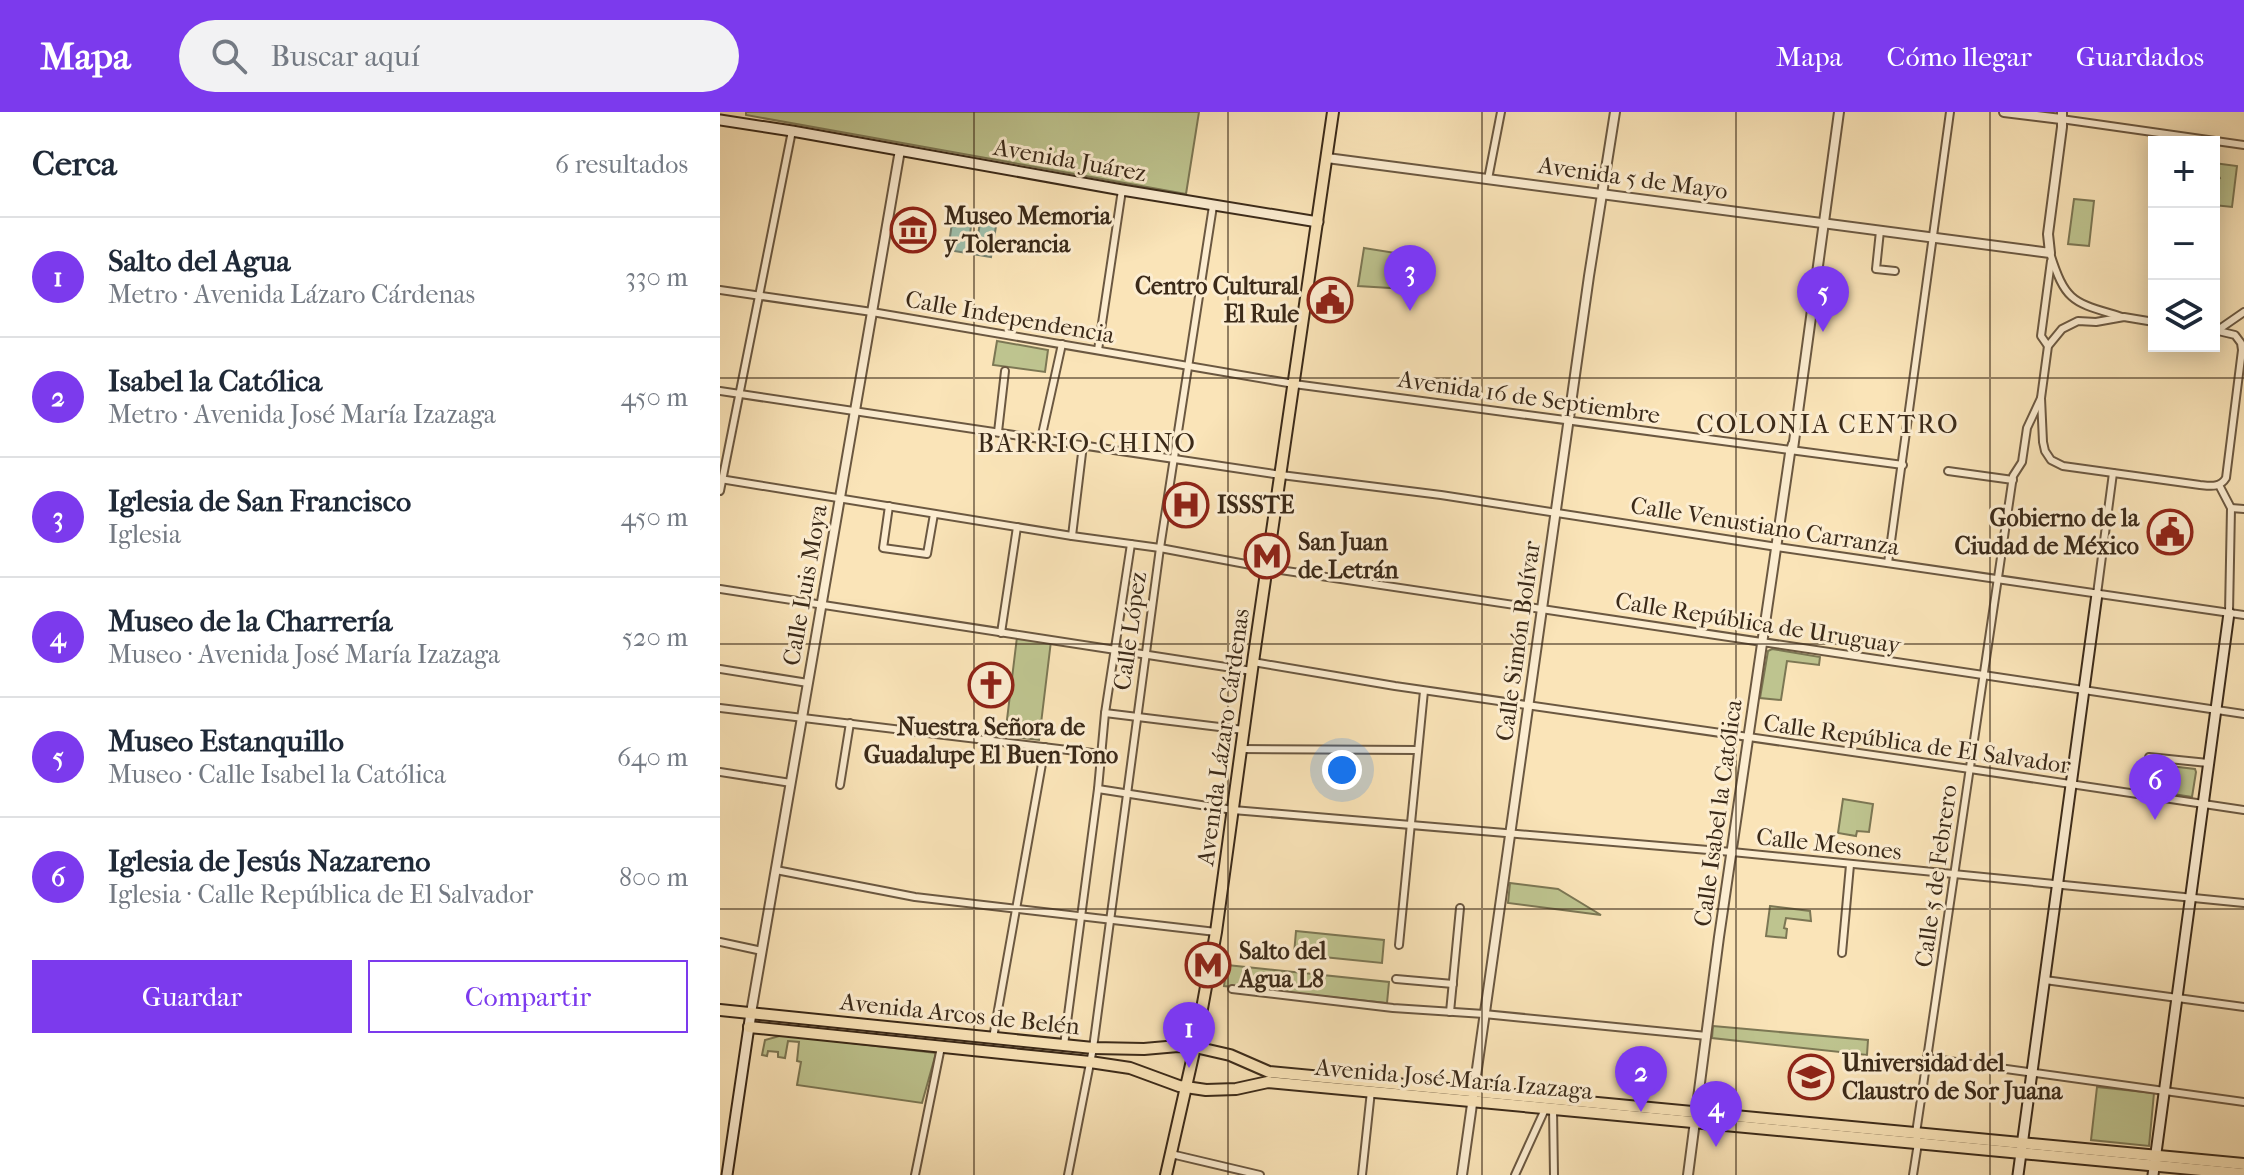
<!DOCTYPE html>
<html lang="es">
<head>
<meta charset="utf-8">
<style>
  body { margin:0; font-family:"IM FELL French Canon",serif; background:#f2f2f3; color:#1f2937 }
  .controls { position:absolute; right:24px; top:24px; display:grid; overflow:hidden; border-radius:0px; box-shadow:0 4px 20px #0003 }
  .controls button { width:72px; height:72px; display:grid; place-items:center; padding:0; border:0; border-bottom:2px solid #e0e1e3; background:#fff; color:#1f2937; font:40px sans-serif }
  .you { position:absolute; left:622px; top:658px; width:28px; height:28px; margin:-20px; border:6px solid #fff; border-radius:50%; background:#1a73e8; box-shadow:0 0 0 12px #1a73e833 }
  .badge { display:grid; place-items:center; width:52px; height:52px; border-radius:50%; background:#7c3aed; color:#fff; font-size:26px; font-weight:700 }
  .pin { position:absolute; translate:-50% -66px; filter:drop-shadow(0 2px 4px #0008) }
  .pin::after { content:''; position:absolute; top:42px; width:28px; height:24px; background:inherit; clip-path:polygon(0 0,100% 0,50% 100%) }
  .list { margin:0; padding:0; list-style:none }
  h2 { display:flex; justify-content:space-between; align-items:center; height:104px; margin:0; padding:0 32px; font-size:34px }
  h2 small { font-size:26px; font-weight:400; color:#747a83 }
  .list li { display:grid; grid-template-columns:52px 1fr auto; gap:24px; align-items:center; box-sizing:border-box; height:120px; padding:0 32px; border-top:2px solid #e0e1e3 }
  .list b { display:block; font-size:30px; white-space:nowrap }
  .list p { margin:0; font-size:26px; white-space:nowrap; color:#747a83 }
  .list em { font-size:26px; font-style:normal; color:#747a83 }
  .actions { display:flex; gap:16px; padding:24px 32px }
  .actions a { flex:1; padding:18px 0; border:2px solid #7c3aed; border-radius:0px; text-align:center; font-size:28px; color:#7c3aed }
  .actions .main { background:#7c3aed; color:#fff }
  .icon { flex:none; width:44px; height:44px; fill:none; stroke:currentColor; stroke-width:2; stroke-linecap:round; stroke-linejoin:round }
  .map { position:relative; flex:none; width:1524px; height:1063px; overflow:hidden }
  header { display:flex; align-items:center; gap:48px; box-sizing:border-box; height:112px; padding:0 40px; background:#7c3aed; color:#fff }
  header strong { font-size:38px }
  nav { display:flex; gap:44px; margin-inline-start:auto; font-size:28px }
  .search { width:560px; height:72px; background:#f2f2f3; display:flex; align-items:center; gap:20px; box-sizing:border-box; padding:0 28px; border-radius:44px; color:#747a83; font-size:30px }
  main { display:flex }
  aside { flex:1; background:#fff }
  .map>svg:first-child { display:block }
  .green { fill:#bec48f; stroke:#7c7754; stroke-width:2 }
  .water { fill:#9fbfab; stroke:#778371; stroke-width:2 }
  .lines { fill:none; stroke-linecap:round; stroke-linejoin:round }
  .minor-casing { stroke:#6b5841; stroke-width:10 }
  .tertiary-casing { stroke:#6b5841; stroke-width:12 }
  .secondary-casing { stroke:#3b2a19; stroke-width:13 }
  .primary-casing { stroke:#3b2a19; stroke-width:14 }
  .minor { stroke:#fcedd1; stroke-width:6 }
  .tertiary { stroke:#fcedd1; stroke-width:8 }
  .secondary { stroke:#fcedd1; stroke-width:9 }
  .primary { stroke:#fae4b8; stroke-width:10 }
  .grid { fill:none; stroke:#3b2a19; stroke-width:2; stroke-opacity:0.55 }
  .labels { text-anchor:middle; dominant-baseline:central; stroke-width:6; stroke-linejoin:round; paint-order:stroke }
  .street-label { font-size:24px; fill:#3b2a19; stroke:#fcedd1 }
  .poi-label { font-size:24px; font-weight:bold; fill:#3b2a19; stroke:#fcedd1; text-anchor:start }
  .neighbourhood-label { font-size:26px; letter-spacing:2px; fill:#3b2a19; stroke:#fcedd1 }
</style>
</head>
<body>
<header>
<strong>Mapa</strong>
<div class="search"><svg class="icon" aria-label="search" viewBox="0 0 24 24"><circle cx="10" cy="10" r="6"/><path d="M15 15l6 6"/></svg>Buscar aquí</div>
<nav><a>Mapa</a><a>Cómo llegar</a><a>Guardados</a></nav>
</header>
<main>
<aside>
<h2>Cerca<small>6 resultados</small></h2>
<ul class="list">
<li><span class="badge">1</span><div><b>Salto del Agua</b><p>Metro · Avenida Lázaro Cárdenas</p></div><em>330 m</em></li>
<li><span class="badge">2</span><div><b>Isabel la Católica</b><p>Metro · Avenida José María Izazaga</p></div><em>450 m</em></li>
<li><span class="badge">3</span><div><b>Iglesia de San Francisco</b><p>Iglesia</p></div><em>450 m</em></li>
<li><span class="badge">4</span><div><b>Museo de la Charrería</b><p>Museo · Avenida José María Izazaga</p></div><em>520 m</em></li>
<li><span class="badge">5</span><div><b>Museo Estanquillo</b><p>Museo · Calle Isabel la Católica</p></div><em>640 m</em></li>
<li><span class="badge">6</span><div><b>Iglesia de Jesús Nazareno</b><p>Iglesia · Calle República de El Salvador</p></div><em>800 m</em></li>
</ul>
<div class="actions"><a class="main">Guardar</a><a>Compartir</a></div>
</aside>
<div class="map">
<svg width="1524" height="1063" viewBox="0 0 1524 1063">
  <rect width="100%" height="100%" fill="#fae4b8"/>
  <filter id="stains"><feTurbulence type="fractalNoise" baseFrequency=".0025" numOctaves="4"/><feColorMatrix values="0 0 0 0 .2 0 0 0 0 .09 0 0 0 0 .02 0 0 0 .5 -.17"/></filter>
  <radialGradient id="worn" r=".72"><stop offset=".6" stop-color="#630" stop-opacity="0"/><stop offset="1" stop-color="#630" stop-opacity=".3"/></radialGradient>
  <!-- green -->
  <g class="green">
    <path d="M26 0H479L466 82 26 3Z"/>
    <path d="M1494 51 1517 54 1512 95 1494 93V72L1500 66 1494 57Z"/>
    <path d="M1354 87 1374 89 1369 134 1348 132Z"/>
    <path d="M644 136 688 143 684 169 687 171 686 177 638 174Z"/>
    <path d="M277 229 328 238 325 260 273 253Z"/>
    <path d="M297 525 331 529 319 628 285 624Z"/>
    <path d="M1052 537 1100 545 1099 553 1067 549 1061 588 1040 586 1048 539Z"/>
    <path d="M1433 652 1475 657 1476 660 1472 685 1428 678 1431 654Z"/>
    <path d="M1123 687 1153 692 1149 720 1137 719 1136 724 1118 721Z"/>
    <path d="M790 771 838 777 881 803 788 791Z"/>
    <path d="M1050 794 1090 799 1091 809 1066 806 1064 816 1067 817 1066 826 1046 824Z"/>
    <path d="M576 819 664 828 662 851 574 842Z"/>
    <path d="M507 853 669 870 667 891 504 874Z"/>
    <path d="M993 914 1148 928 1147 943 992 926Z"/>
    <path d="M63 923 216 941 202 991 77 973 81 950 77 949 79 930 68 929 65 946 58 945V940L48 939 47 944 42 943 45 928Z"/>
    <path d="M1377 975 1434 981 1429 1034 1371 1028Z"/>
  </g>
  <!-- water -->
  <path class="water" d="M261 105 277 108 271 145 228 138 232 111 251 114 250 122 258 123Z"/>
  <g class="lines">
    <!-- minor casing -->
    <g class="minor-casing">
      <g id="minor">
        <path d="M1341 7 1524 33"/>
        <path d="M768 67 781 0"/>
        <path d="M1160 119 1156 157 1175 159"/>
        <path d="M1330 141C1346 192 1354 190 1402 205"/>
        <path d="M0 178 152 200 574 272 1183 353"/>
        <path d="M1434 210 1404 205 1376 210 1358 209 1342 217 1328 234 1321 286 1323 330 1325 339 1331 348 1343 354 1480 373C1490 374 1500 376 1506 366L1522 238 1521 231 1515 223 1494 218"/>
        <path d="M1498 218 1524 200"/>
        <path d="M1328 234 1321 224 1331 149"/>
        <path d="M378 238 402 78"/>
        <path d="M0 279 561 363 721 383 1057 435 1524 503"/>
        <path d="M278 320 285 259"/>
        <path d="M321 327 342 232"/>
        <path d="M1228 359 1293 368"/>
        <path d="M0 367 352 424 440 436 547 456 1524 602"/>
        <path d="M1499 373 1511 396 1509 501"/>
        <path d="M0 379 72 19"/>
        <path d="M169 394 163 436 207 442 214 402"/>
        <path d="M1511 396 1524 397"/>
        <path d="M352 424 363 333"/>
        <path d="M1168 451 1230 0"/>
        <path d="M0 477 532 559"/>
        <path d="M1377 482 1393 361"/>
        <path d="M281 521 297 415"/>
        <path d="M533 550 675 574 1250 657 1524 698"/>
        <path d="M0 557 88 571"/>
        <path d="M0 596 381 642"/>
        <path d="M385 601 524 618"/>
        <path d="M521 637 698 638"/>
        <path d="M0 660 71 671"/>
        <path d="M120 673 130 611"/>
        <path d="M378 677 513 698 1012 740 1524 791"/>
        <path d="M1423 683 1429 645 1488 651"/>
        <path d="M56 758 195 785 496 820"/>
        <path d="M0 830 42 839"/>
        <path d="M679 833 704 579"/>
        <path d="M1122 841 1130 753"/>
        <path d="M676 867 733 872"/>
        <path d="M1325 868 1524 895"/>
        <path d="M512 877 673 896 764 902 987 924"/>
        <path d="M730 900 740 796"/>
        <path d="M273 926 325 635"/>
        <path d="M344 933 378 677 385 601 411 432"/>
        <path d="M1207 946 1524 990"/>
        <path d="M833 996 834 1063"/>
        <path d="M451 1042 540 1063"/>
        <path d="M195 1063 221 935"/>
        <path d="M348 1063 373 936 440 436 493 94"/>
        <path d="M642 1063 651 979"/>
        <path d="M795 1063 826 995"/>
        <path d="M1193 1063 1198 1031 1196 1021 1293 364 1302 350 1307 316 1321 286"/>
      </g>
    </g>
    <!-- tertiary casing -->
    <g class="tertiary-casing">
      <g id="tertiary">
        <path d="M1284 0 1341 7"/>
        <path d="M607 46 1330 141 1328 122 1342 15V0"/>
        <path d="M1073 337 1119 0"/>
        <path d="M31 901 180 38"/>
        <path d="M742 1063 869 164 895 0"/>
        <path d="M968 1063 999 825 1070 341 1073 332"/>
      </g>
    </g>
    <!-- secondary casing -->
    <g class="secondary-casing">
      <g id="secondary">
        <path d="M0 8 72 19 402 78 598 110"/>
        <path d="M7 1063 31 901"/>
        <path d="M1298 1063 1377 482"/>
        <path d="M1433 1063 1509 501"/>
      </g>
    </g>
    <!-- primary casing -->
    <g class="primary-casing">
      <g id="primary">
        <path d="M0 898 373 936 424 937 458 934 475 935 510 943 549 960 1524 1052"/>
        <path d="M29 915 370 950 410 956 459 974 486 978 516 977 548 970 1524 1062"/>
        <path d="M446 1063 475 935 496 820 533 550 613 0"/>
      </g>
    </g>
    <!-- minor -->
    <use href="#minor" class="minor"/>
    <!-- tertiary -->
    <use href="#tertiary" class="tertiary"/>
    <!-- secondary -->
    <use href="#secondary" class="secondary"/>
    <!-- primary -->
    <use href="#primary" class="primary"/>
  </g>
  <!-- grid -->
  <path class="grid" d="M254 0V1063M508 0V1063M762 0V1063M1016 0V1063M1270 0V1063M0 266H1524M0 532H1524M0 797H1524"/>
  <!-- icons -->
  <defs>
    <g id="museum-ring" transform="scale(2.3)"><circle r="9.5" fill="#fcedd1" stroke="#8f2418" stroke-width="1.5"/><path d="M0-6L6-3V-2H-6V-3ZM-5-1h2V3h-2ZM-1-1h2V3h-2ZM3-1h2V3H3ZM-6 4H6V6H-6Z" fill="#8f2418"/></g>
    <g id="civic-ring" transform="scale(2.3)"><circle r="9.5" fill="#fcedd1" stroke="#8f2418" stroke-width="1.5"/><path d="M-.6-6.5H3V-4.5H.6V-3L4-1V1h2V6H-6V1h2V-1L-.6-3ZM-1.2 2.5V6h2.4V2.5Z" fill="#8f2418"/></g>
    <g id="hospital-ring" transform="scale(2.3)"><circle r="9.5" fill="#fcedd1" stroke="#8f2418" stroke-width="1.5"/><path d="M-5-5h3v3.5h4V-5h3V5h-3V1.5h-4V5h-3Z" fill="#8f2418"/></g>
    <g id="metro-ring" transform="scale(2.3)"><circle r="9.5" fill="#fcedd1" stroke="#8f2418" stroke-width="1.5"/><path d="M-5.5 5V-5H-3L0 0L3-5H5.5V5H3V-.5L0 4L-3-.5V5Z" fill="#8f2418"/></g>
    <g id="church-ring" transform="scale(2.3)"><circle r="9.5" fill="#fcedd1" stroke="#8f2418" stroke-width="1.5"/><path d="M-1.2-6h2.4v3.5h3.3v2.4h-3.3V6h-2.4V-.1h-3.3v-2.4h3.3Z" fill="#8f2418"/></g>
    <g id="university-ring" transform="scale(2.3)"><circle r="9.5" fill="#fcedd1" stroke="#8f2418" stroke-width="1.5"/><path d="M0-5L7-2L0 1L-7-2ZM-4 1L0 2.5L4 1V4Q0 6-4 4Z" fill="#8f2418"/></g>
  </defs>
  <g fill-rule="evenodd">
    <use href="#museum-ring" x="193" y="118"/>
    <use href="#civic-ring" x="610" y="188"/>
    <use href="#hospital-ring" x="466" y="393"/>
    <use href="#civic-ring" x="1450" y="420"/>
    <use href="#metro-ring" x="547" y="444"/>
    <use href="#church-ring" x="271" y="573"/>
    <use href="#metro-ring" x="488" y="853"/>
    <use href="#university-ring" x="1091" y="965"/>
  </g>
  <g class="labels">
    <!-- street labels -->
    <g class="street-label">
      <text transform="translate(350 48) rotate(10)">Avenida Juárez</text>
      <text transform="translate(913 66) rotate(8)">Avenida 5 de Mayo</text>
      <text transform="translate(290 205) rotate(10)">Calle Independencia</text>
      <text transform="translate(809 285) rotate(8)">Avenida 16 de Septiembre</text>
      <text transform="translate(1045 414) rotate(9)">Calle Venustiano Carranza</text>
      <text transform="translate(85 473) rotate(-80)">Calle Luis Moya</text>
      <text transform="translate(1038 511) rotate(9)">Calle República de Uruguay</text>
      <text transform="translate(410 519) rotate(-82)">Calle López</text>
      <text transform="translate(798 529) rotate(-82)">Calle Simón Bolívar</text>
      <text transform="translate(503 625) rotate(-82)">Avenida Lázaro Cárdenas</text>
      <text transform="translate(1197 632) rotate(8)">Calle República de El Salvador</text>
      <text transform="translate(998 701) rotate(-82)">Calle Isabel la Católica</text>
      <text transform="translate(1109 732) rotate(6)">Calle Mesones</text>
      <text transform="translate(1216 764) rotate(-82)">Calle 5 de Febrero</text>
      <text transform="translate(240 902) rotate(6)">Avenida Arcos de Belén</text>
      <text transform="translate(734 967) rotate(5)">Avenida José María Izazaga</text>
    </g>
    <!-- poi labels -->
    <g class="poi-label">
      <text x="224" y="104">Museo Memoria<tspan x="224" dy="28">y Tolerancia</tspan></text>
      <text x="579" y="174" text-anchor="end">Centro Cultural<tspan x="579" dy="28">El Rule</tspan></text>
      <text x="497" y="393">ISSSTE</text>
      <text x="1419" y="406" text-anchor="end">Gobierno de la<tspan x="1419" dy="28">Ciudad de México</tspan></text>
      <text x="578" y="430">San Juan<tspan x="578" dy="28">de Letrán</tspan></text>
      <text x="271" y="615" text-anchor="middle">Nuestra Señora de<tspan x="271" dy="28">Guadalupe El Buen Tono</tspan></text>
      <text x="519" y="839">Salto del<tspan x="519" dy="28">Agua L8</tspan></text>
      <text x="1122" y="951">Universidad del<tspan x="1122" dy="28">Claustro de Sor Juana</tspan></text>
    </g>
    <!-- neighbourhood labels -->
    <g class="neighbourhood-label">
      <text x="1108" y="312">COLONIA CENTRO</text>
      <text x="367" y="331">BARRIO CHINO</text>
    </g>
  </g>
  <rect width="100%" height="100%" filter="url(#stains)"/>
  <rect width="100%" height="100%" fill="url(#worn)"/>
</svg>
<div class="controls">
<button>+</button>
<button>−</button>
<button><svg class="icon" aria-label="layers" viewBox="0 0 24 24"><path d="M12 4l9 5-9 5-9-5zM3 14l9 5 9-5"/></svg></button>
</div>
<div class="you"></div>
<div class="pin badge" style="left:469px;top:956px">1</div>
<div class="pin badge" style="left:921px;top:1000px">2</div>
<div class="pin badge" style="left:690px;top:199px">3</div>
<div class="pin badge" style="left:996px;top:1035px">4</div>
<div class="pin badge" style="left:1103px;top:220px">5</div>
<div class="pin badge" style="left:1435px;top:708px">6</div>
</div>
</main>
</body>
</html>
